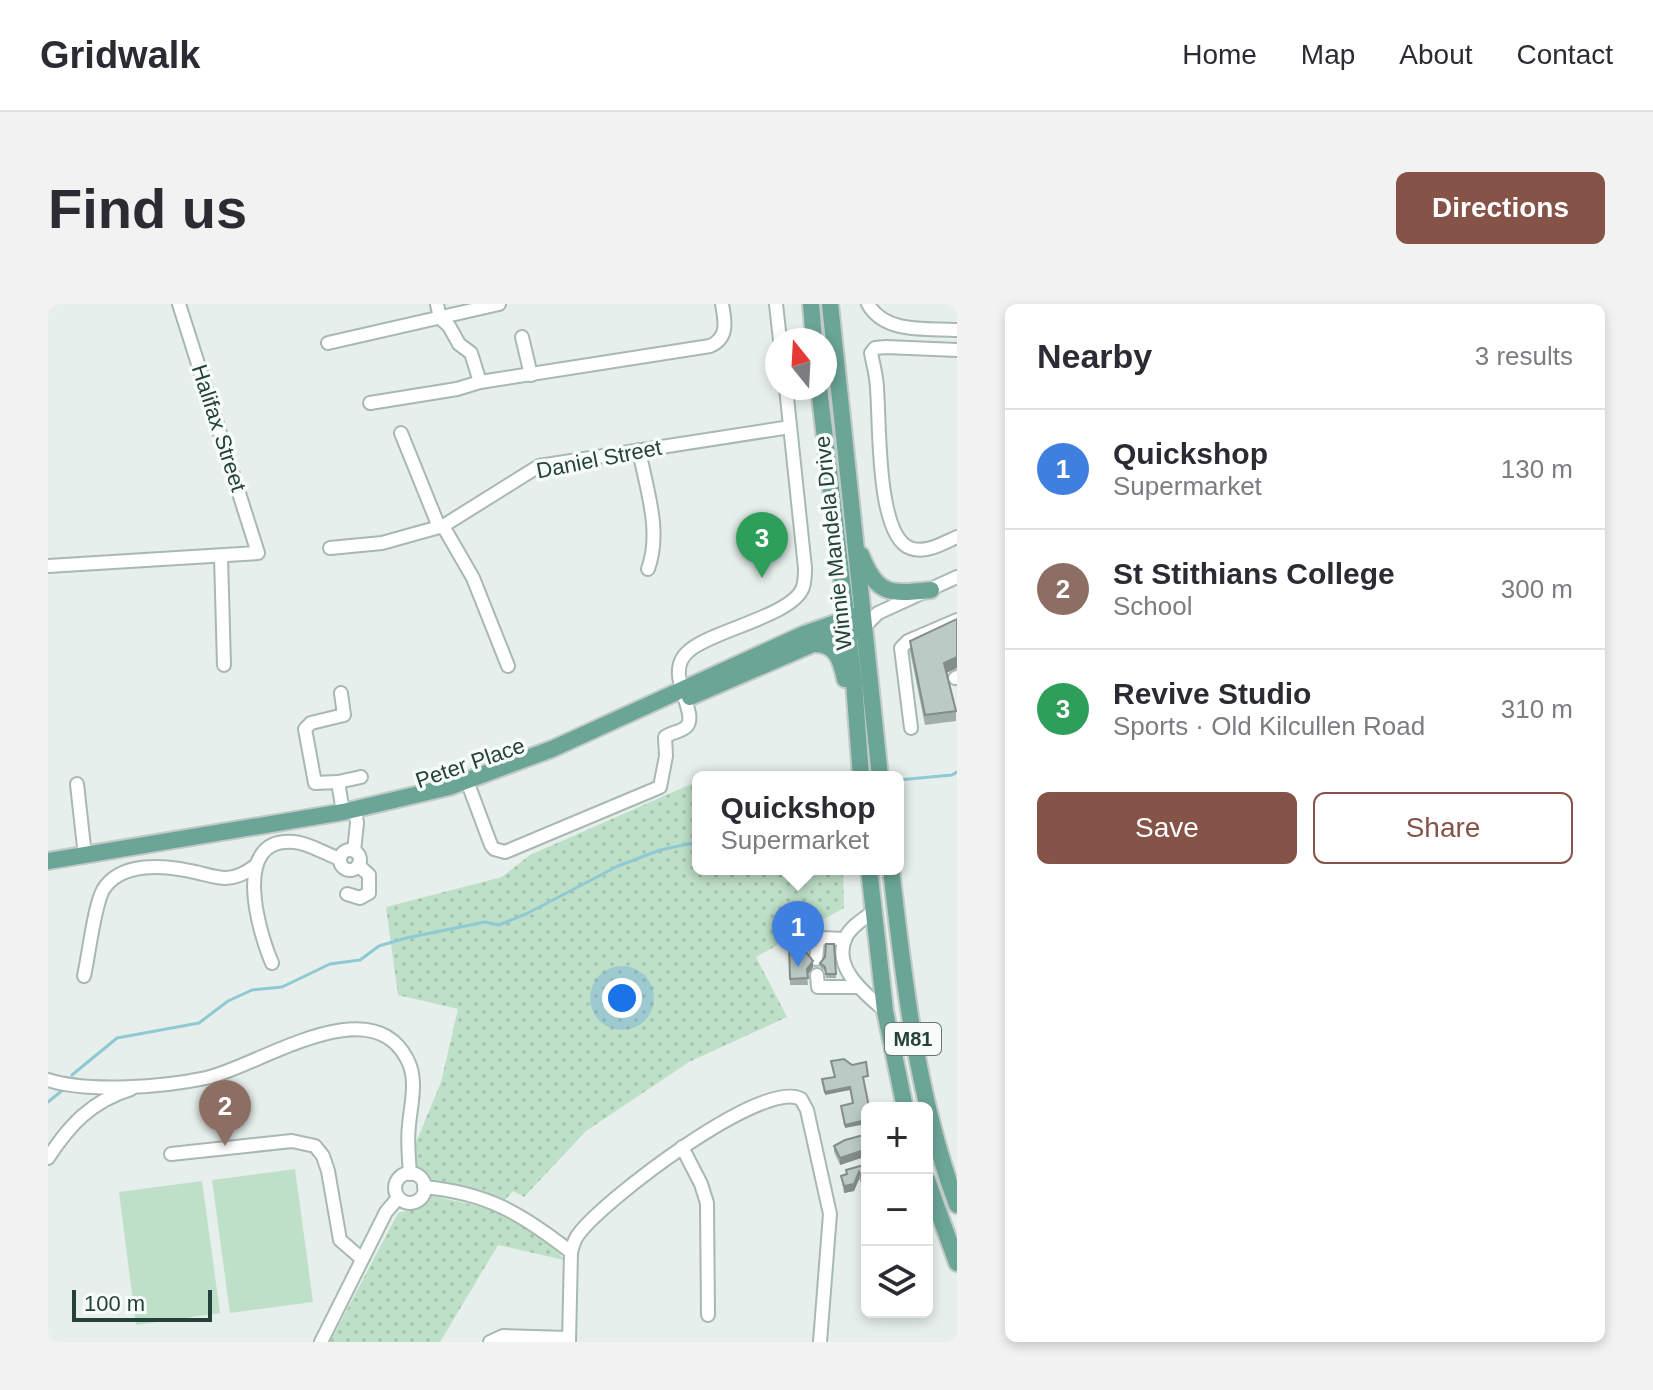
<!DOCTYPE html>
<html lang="en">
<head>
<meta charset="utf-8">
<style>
  body { margin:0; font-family:Helvetica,sans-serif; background:#f2f2f3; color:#2b2b33 }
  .controls { position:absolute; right:24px; bottom:24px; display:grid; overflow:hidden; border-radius:12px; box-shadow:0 4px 12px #0003 }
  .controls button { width:72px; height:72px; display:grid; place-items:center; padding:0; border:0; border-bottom:2px solid #e1e1e2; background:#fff; color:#2b2b33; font:40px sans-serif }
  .compass { position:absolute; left:717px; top:24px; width:72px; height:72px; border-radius:50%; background:#fff; box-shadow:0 4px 12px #0003; rotate:342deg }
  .scale { position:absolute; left:24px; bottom:20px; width:140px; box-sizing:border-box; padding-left:8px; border:4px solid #24423a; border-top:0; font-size:22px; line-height:28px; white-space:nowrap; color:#24423a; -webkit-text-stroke:6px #f7fbf9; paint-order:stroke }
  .you { position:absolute; left:574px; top:694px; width:28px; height:28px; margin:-20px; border:6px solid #fff; border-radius:50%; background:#1a73e8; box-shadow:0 0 0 12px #1a73e833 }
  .badge { display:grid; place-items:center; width:52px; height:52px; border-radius:50%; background:#855347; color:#fff; font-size:26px; font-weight:700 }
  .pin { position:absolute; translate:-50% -66px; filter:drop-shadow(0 2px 4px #0008) }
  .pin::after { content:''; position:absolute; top:42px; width:28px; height:24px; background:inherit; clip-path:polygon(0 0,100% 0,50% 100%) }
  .popup { position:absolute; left:644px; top:467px; width:212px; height:104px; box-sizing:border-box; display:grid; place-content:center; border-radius:12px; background:#fff; filter:drop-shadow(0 2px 6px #0005); font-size:26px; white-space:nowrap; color:#7c7c81 }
  .popup b { font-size:30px; color:#2b2b33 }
  .popup::after { content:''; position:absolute; left:50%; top:100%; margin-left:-16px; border:16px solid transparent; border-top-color:#fff }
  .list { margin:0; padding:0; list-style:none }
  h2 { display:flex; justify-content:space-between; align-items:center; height:104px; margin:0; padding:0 32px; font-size:34px }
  h2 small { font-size:26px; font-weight:400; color:#7c7c81 }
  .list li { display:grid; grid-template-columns:52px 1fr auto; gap:24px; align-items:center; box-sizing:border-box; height:120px; padding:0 32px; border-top:2px solid #e1e1e2 }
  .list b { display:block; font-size:30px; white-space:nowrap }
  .list p { margin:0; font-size:26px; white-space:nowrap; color:#7c7c81 }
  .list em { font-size:26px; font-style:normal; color:#7c7c81 }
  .actions { display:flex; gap:16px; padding:24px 32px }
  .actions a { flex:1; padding:18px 0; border:2px solid #855347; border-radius:12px; text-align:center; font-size:28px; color:#855347 }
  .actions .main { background:#855347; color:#fff }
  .icon { flex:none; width:44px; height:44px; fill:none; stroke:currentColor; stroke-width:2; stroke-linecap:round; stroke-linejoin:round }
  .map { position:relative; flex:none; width:909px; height:1038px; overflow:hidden; border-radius:12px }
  header { display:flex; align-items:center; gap:48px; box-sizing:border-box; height:112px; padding:0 40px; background:#fff; border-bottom:2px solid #e1e1e2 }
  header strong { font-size:38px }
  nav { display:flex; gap:44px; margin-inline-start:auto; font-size:28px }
  .intro { display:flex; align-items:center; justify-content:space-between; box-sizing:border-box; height:192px; padding:0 48px }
  h1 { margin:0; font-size:56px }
  .button { padding:20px 36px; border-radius:12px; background:#855347; color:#fff; font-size:28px; font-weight:700 }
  main { display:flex; gap:48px; padding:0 48px }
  aside { flex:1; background:#fff; border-radius:12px; box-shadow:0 4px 12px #0003 }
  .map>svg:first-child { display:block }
  .park { fill:url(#park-dots) }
  .garden { fill:#bfe0c8 }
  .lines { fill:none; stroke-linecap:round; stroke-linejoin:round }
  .stream { stroke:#8ec9d4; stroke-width:3 }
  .minor-casing { stroke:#a8b8b2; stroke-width:16 }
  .major-casing { stroke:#c2cac8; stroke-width:20 }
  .minor { stroke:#fff; stroke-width:12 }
  .major { stroke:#6aa596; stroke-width:16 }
  .wall { fill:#a1aea9 }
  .shaded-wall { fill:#838d89 }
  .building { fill:#bbcac4; stroke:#838d89; stroke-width:2 }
  .labels { text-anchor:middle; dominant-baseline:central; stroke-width:7; stroke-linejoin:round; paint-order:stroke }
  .shield { fill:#f7fbf9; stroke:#637a73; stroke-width:2 }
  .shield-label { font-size:20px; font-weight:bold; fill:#24423a }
  .street-label { font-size:22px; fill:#24423a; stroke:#f7fbf9 }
</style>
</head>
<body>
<header>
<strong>Gridwalk</strong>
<nav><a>Home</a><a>Map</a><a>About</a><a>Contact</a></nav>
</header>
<div class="intro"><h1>Find us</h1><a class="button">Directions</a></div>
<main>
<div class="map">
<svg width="909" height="1038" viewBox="0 0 909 1038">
  <defs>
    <pattern id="park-dots" width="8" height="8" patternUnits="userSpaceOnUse" patternTransform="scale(2)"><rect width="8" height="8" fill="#bfe0c8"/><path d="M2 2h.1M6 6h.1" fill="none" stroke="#a4c1ad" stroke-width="1.8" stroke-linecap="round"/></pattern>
  </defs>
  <rect width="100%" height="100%" fill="#e6efeb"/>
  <!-- park -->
  <g class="park">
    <path d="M650 477V565H795L796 604 708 653 739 713 641 758 538 827 476 893 465 887 457 896 403 879 379 875 366 860 367 841 393 778 410 705 350 691 338 603 454 573 482 551Z"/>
    <path d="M382 891C434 904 484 908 516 956L450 941 392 1038H282L350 909 369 904Z"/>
  </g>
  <!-- garden -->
  <g class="garden">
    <path d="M247 865 265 998 182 1009 164 876Z"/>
    <path d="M154 877 172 1009 88 1021 71 888Z"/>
  </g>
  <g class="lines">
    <!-- stream -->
    <g class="stream">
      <path d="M850 476 904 471 909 468"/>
      <path d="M24 771 69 734 151 719 180 697 204 686 234 683 282 660 312 656 331 642 358 634 437 618 451 621 480 609 570 562 612 546 650 538"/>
      <path d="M0 798 16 785"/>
    </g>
    <!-- minor casing -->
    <g class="minor-casing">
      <g id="minor">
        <path d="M389 0 392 14 401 22 411 40 423 49 432 78"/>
        <path d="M728 0 732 36"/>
        <path d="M820 0C837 30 879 24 909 26"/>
        <path d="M474 33 483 71"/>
        <path d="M280 39 451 0"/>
        <path d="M909 46 838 43 827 44 823 49C825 60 829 73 829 85 832 118 828 231 862 244 878 250 895 239 909 233"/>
        <path d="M322 99 409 85 432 78 662 42C681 34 677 17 674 0"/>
        <path d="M353 129 391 223"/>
        <path d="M591 146C598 184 614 227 600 265"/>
        <path d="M395 222 425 274 460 362"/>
        <path d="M282 244 334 239 395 222 491 162 742 123"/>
        <path d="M173 252 176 361"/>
        <path d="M0 262 210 249 131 0"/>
        <path d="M815 324 830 309 909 273"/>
        <path d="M907 374 909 373"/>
        <path d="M293 389 296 411 263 419 257 425 267 479 290 478 295 508"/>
        <path d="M863 424 853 344 860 337 909 316"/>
        <path d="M419 477 443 541 446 545 457 548 612 483 618 452 617 433C623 428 634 428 639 422 651 407 613 368 642 346 666 326 746 311 755 283 757 277 757 270 757 264L738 84"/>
        <path d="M290 478 313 473"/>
        <path d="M29 480 37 552"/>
        <circle cx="302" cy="556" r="10"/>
        <path d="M306 547 309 519 307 506"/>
        <path d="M299 590 312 594 321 589V571L310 561"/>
        <path d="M826 607C817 614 803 622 798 633 783 664 818 690 837 707"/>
        <path d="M768 655 770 636 773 634 797 635"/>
        <path d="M224 659C211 629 182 532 246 538 261 539 277 550 292 555"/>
        <path d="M769 671 770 683H810"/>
        <path d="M36 672C41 650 46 603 55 586 72 558 114 561 142 567 154 569 166 574 178 574 189 574 199 568 207 562"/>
        <path d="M0 776C41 789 115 783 158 774 209 763 322 683 359 755 370 775 363 799 361 821 359 837 361 854 362 870"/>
        <path d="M634 843 653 880 659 899 660 1011"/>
        <path d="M123 850 244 837 267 842 275 852 280 867 292 936 314 955"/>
        <path d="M0 854C22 820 44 797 83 785"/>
        <circle cx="362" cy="884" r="15"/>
        <path d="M376 883C440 889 474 910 523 948"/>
        <path d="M273 1038 338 908 350 894"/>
        <path d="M442 1038 455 1032 521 1034"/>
        <path d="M521 1038 523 948C525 942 526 936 530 931 554 897 715 774 753 795L759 806 782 910 772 1038"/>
      </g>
    </g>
    <!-- major casing -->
    <g class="major-casing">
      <g id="major">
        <path d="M763 0 766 36"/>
        <path d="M782 0 832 473"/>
        <path d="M771 84 806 378 813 473"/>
        <path d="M813 251C829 292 842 290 883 286"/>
        <path d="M767 340C789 340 793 357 797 375"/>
        <path d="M642 393 765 340 815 324"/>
        <path d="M0 557 295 508 401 483 504 445 756 330 813 310"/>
        <path d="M821 565 837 707 857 804"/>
        <path d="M843 565C856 679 869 793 909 901"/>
        <path d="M879 876 909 959"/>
      </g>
    </g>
    <!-- minor -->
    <use href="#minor" class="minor"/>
    <!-- major -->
    <use href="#major" class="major"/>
  </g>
  <!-- wall -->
  <g class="wall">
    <path d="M909 315V364L898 369 908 407V417L877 421 862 347V337Z"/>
    <path d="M741 639 758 648 765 663 759 671 760 681H742Z"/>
    <path d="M786 640 788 674H778L777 667 772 663V659Z"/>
    <path d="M819 830V852L792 861 786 848V842Z"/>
    <path d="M819 860V891L811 875 806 887 796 889 793 872 798 871V866Z"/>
  </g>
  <!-- shaded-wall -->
  <g class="shaded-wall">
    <path d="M909 353V364L896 370V359Z"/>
    <path d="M765 657V663L759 672V665Z"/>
    <path d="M802 783V786L777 791V788Z"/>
    <path d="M819 812 818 820 797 824V821Z"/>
    <path d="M819 845V852L792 861V854Z"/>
    <path d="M811 868V875L806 887 796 889V882Z"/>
  </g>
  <!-- building -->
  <g class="building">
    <path d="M909 315V353L896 359 908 407 877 411 862 337Z"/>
    <path d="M758 638V648L765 657 759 665 760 674 742 675 741 639Z"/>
    <path d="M778 640H786L788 670H778L777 663 772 659 777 653Z"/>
    <path d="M796 755 804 761 818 758 820 772 815 773 821 803 819 804 818 816 797 821 793 802 805 799 802 783 777 788 774 775 787 773 783 757Z"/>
    <path d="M819 830V845L792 854 786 842 797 836Z"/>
    <path d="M819 860V884L811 868 806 880 796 882 793 872 799 870 798 866Z"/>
  </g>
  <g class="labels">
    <!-- shield labels -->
    <rect class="shield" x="837" y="719" width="56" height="32" rx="6"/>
    <g class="shield-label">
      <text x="865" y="735">M81</text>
    </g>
    <!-- street labels -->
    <g class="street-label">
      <text transform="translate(171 124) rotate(72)">Halifax Street</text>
      <text transform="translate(551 155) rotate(-11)">Daniel Street</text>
      <text transform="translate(785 239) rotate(-96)">Winnie Mandela Drive</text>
      <text transform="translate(422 459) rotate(-19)">Peter Place</text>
    </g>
  </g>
</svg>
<div class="controls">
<button>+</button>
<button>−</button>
<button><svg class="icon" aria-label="layers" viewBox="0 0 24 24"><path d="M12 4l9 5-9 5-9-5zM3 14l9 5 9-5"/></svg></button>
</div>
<svg class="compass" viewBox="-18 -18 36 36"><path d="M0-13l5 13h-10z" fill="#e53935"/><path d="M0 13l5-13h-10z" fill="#7c7c81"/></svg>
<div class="scale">100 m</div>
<div class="you"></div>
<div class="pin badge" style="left:750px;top:663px;background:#3f7fe0">1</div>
<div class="popup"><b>Quickshop</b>Supermarket</div>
<div class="pin badge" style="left:177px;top:842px;background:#8d6e63">2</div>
<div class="pin badge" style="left:714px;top:274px;background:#2e9e5b">3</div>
</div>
<aside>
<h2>Nearby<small>3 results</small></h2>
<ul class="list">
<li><span class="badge" style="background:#3f7fe0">1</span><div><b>Quickshop</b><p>Supermarket</p></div><em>130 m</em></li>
<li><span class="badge" style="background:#8d6e63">2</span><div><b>St Stithians College</b><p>School</p></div><em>300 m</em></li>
<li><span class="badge" style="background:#2e9e5b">3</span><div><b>Revive Studio</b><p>Sports · Old Kilcullen Road</p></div><em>310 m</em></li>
</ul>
<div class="actions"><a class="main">Save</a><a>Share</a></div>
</aside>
</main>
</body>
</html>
